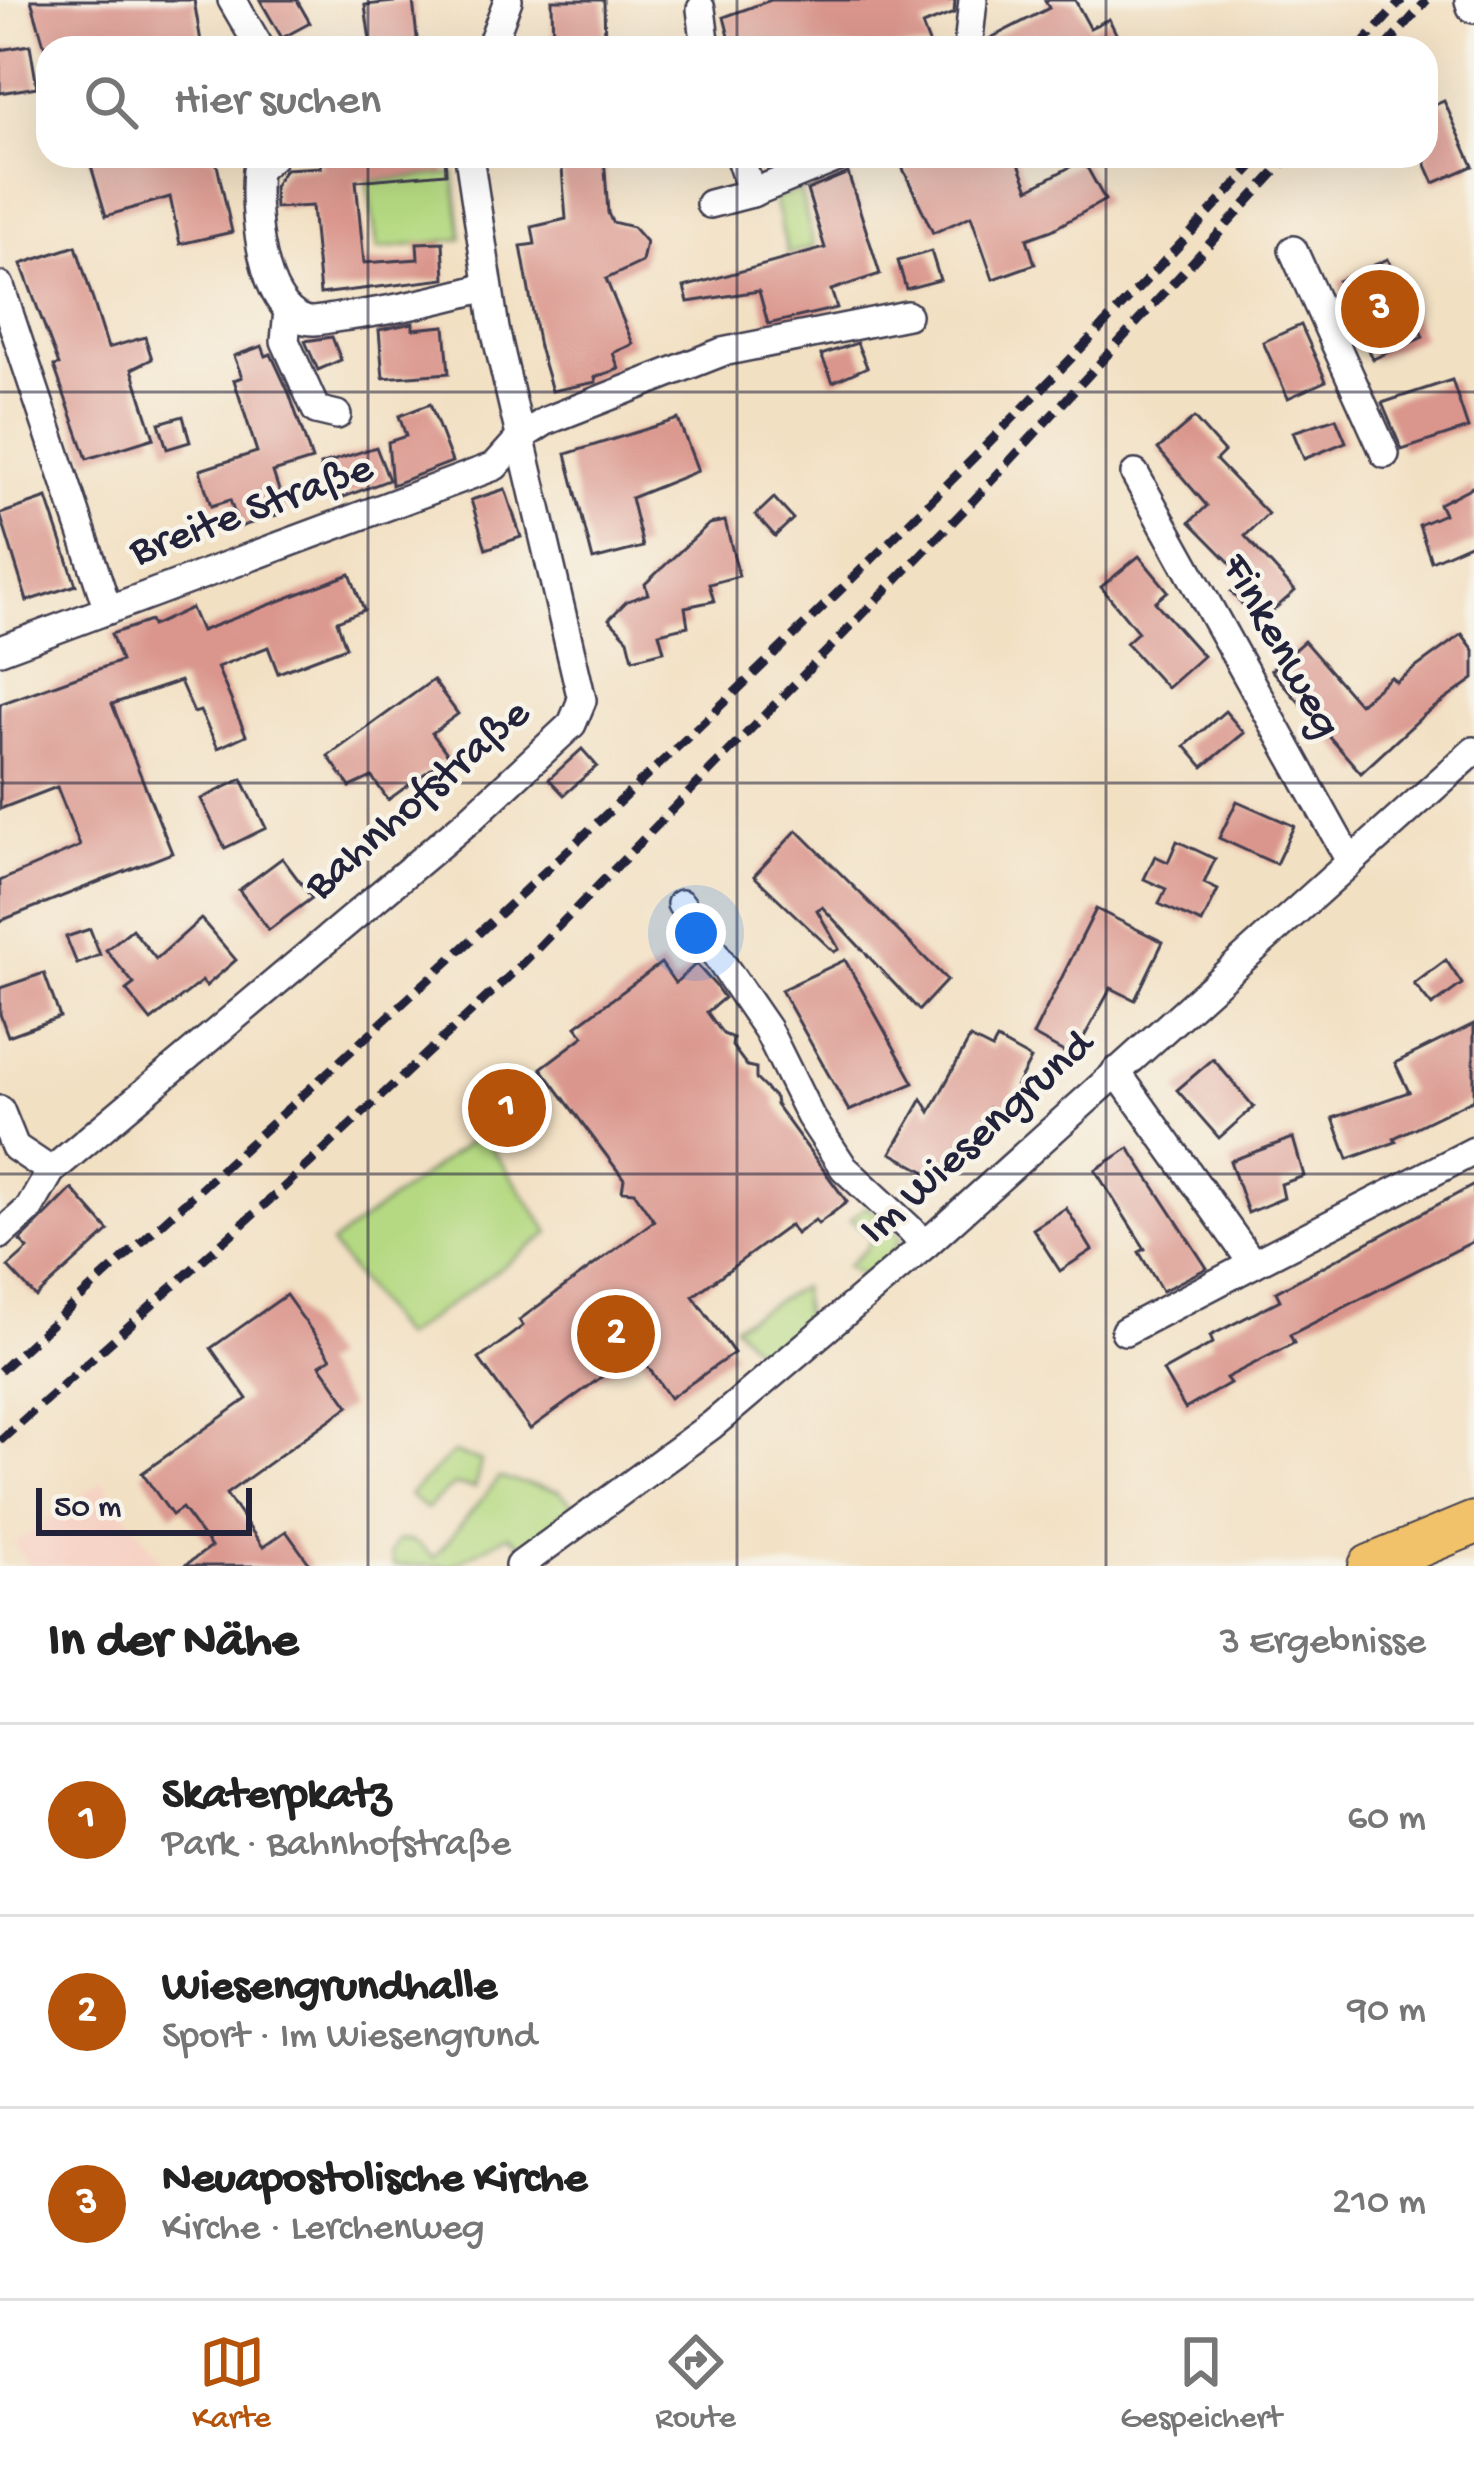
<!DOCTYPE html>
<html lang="de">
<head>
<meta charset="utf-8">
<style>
  body { margin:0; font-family:"Gochi Hand",sans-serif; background:#f2f2f2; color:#222 }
  .scale { position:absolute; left:36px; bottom:30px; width:216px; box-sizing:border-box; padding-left:12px; border:6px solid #22223b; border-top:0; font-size:33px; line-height:42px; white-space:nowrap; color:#22223b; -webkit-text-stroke:9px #f7f3e8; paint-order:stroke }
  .you { position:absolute; left:696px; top:933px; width:42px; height:42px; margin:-30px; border:9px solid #fff; border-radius:50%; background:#1a73e8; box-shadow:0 0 0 18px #1a73e833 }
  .badge { display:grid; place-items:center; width:78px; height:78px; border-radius:50%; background:#b45309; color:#fff; font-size:39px; font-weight:700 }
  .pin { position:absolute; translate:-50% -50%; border:6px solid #fff; box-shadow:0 3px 12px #0006 }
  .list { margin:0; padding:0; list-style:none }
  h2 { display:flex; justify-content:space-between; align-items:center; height:156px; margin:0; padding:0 48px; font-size:51px }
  h2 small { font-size:39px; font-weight:400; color:#767676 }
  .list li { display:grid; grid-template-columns:78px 1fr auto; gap:36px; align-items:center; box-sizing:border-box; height:192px; padding:0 48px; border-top:3px solid #e0e0e0 }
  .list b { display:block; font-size:45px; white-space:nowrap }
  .list p { margin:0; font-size:39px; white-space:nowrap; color:#767676 }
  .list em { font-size:39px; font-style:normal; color:#767676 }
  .icon { flex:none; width:66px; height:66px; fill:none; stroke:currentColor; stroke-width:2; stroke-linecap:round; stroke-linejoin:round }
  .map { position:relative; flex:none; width:1474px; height:1566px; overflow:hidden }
  .search { position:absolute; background:#fff; box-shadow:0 12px 48px #0002; left:36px; right:36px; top:36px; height:132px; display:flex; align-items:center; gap:30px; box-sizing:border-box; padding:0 42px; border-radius:36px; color:#767676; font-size:45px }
  .sheet { height:732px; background:#fff }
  nav { display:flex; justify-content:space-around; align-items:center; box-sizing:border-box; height:168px; border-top:3px solid #e0e0e0; background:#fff; font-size:33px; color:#767676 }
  nav a { display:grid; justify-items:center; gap:6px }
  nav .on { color:#b45309 }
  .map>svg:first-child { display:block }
  .built { fill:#f6d2c4 }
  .green { fill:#b5d982; stroke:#6c7e5e; stroke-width:3 }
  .building { fill:#da968d }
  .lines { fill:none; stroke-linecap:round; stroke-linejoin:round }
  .minor-casing { stroke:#413e4f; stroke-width:32 }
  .tertiary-casing { stroke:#413e4f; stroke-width:38 }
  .primary-casing { stroke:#413e4f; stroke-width:46 }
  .minor { stroke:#fff; stroke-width:27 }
  .tertiary { stroke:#fff; stroke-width:33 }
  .primary { stroke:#f2c26a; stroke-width:42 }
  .rail { stroke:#22223b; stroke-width:9; stroke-dasharray:18 9; stroke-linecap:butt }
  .grid { fill:none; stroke:#22223b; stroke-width:3; stroke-opacity:0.55 }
  .labels { text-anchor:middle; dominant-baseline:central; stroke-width:9; stroke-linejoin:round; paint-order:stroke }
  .street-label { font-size:45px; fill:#22223b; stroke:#f7f3e8 }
</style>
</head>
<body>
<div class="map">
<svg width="1474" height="1566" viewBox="0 0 1474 1566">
  <rect width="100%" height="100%" fill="#f7f3e8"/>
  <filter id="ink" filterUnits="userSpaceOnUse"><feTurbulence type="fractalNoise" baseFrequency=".00833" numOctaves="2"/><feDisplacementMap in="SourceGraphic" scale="24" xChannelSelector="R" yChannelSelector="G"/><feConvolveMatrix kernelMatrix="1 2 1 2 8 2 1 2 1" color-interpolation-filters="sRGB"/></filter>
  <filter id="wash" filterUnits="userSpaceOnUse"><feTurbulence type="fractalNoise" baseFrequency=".004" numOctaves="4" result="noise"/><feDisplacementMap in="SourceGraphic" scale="48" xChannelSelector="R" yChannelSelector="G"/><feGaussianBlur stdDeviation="2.7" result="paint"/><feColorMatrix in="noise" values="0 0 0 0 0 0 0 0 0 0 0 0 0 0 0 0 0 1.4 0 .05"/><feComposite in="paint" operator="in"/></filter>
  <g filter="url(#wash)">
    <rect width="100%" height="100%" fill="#f2e0c3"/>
    <!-- built -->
    <path class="built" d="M103 1481 160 1560 152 1566H29L14 1544Z"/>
    <!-- green -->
    <g class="green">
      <path d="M454 173 462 239 378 249 367 182Z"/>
      <path d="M800 191 814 246 788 254 774 198Z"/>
      <path d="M481 1133 550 1233 402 1338 331 1244Z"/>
      <path d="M866 1206 894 1228 900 1239 890 1257 865 1277 846 1266 866 1249 872 1237 850 1220Z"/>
      <path d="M801 1287 806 1333 769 1365 734 1325Z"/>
      <path d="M453 1453 481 1461 475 1488 454 1485 426 1509 409 1495Z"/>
      <path d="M499 1478 559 1491 577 1508 524 1547 508 1535 451 1566H394L390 1554 397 1541C415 1537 422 1547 434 1558Z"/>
    </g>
    <g id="blocks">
      <!-- building -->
      <g class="building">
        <path d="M31 0H194L202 48H45Z"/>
        <path d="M260 0H297L310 23 282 38Z"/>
        <path d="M413 0 418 48H371L365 5Z"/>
        <path d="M552 0H604L605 48H553Z"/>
        <path d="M771 0H955L954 13 922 25 931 48H732L724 17Z"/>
        <path d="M1045 0H1075L1090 28 1109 19 1123 48H986L987 40 1049 8Z"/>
        <path d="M30 45 37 87 0 93V50Z"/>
        <path d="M1444 101 1473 166 1434 183 1426 165V109Z"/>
        <path d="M88 156H215L232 232 180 244 170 197 106 216Z"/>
        <path d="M320 156H445L446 173 356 181 364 263 418 259 417 243 443 242 445 279 320 294 312 206 275 208 274 187 285 169 321 167Z"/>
        <path d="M561 156H604L608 213 612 222 633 227 646 242 642 262 606 279 633 344 613 353 619 369 595 377 596 382 552 391 539 347 521 246 535 244 532 227 566 219Z"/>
        <path d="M897 156H1016L1029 189 1083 160 1105 200 1052 230 1027 239 1035 264 993 279 971 216 933 233Z"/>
        <path d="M848 173 880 274 831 290 837 308 768 324 759 291 688 302 684 287 825 248 807 190Z"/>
        <path d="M76 246 108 348 145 337 152 359 132 369 154 438 87 459 54 366 59 365 21 264Z"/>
        <path d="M931 251 940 280 906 289 898 261Z"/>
        <path d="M1388 259 1423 337 1373 359 1338 281Z"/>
        <path d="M413 323V329L445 326 449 373 383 378 379 330Z"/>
        <path d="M1301 325 1326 381 1288 398 1263 342Z"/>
        <path d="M332 337 341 360 318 370 305 341Z"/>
        <path d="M857 343 867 367 833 382 821 355Z"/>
        <path d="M262 346 266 356 271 354 289 393 312 460 273 472 286 512 239 527 230 500 211 506 200 470 257 452 234 380 242 377 234 356Z"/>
        <path d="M1452 380 1468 428 1402 450 1382 403Z"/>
        <path d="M430 404 452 462 392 485 388 442 406 436 399 416Z"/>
        <path d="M183 416 190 442 167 449 159 423Z"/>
        <path d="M1194 418 1224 452 1216 460 1268 514 1245 536 1295 591 1259 623 1231 592 1246 579 1190 522 1207 506 1158 449Z"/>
        <path d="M1336 418 1346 442 1304 459 1293 432Z"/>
        <path d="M678 419 698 471 631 498 643 547 593 560 566 454Z"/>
        <path d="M376 447 389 480 333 501 320 465Z"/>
        <path d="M1474 486V542L1431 561 1419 525 1444 514 1439 504Z"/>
        <path d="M505 489 521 537 486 549 471 500Z"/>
        <path d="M47 498 76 585 27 601 0 514Z"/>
        <path d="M774 498 793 519 775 536 756 515Z"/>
        <path d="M725 521 739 576 709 584 714 601 685 607 688 626 659 633 664 651 633 659 628 639 609 619 627 601 648 594 645 584 709 524Z"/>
        <path d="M1139 556 1168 591 1155 602 1203 656 1167 688 1126 643 1138 632 1101 587Z"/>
        <path d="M350 574 364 610 337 621 346 647 278 673 268 647 217 667 246 735 218 748 200 711 194 713 180 681 112 704 172 853 0 921V881L80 846 57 787 0 809V704L121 661 111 634 150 621 152 626 191 608 201 631Z"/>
        <path d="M1462 634 1474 650V679L1424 715 1361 773 1271 670 1304 641 1359 704 1391 677 1396 682Z"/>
        <path d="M433 680 458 714 432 733 449 756 388 800 372 777 350 787 328 756Z"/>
        <path d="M1225 711 1244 733 1203 767 1185 746Z"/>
        <path d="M582 749 597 766 564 795 549 779Z"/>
        <path d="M242 779 266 828 225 848 201 799Z"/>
        <path d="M1237 801 1294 826 1276 864 1219 838Z"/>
        <path d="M797 830 947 980 919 1010 822 907 817 910 839 949 834 952 754 876Z"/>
        <path d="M1177 841 1215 859 1204 883 1218 890 1202 923 1159 904 1166 889 1144 879 1155 856 1168 862Z"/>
        <path d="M282 858 312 898 269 930 239 890Z"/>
        <path d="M1096 909 1163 942 1135 1000 1111 988 1073 1057 1033 1035Z"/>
        <path d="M201 919 236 960 206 986 202 981 151 1021 126 990 134 984 106 950 132 929 156 959Z"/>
        <path d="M90 929 100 955 77 964 66 937Z"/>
        <path d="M845 960 914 1083 849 1111 781 990Z"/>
        <path d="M1446 960 1462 984 1432 1006 1414 984Z"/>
        <path d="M661 963 675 983 696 964 715 985 724 998 707 1012 723 1034 733 1038 732 1046 747 1066 756 1068V1079L775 1098 776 1105 847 1202 818 1224 815 1220 796 1234 790 1225 693 1296 734 1353 670 1398 637 1351 530 1429 479 1359 523 1326 519 1320 654 1221 634 1192 622 1191 624 1179 541 1068 584 1036 576 1026Z"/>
        <path d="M44 973 60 1017 8 1036 0 1014V988Z"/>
        <path d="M1474 1024V1099L1394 1138 1396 1142 1348 1159 1333 1118 1409 1092 1395 1063Z"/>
        <path d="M970 1038 992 1049 997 1040 1031 1059 1001 1115 989 1108 946 1183 891 1153 922 1099 930 1112Z"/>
        <path d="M1213 1059 1254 1107 1219 1138 1177 1090Z"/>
        <path d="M1293 1138 1304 1176 1281 1184 1284 1198 1248 1213 1230 1161Z"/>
        <path d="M1129 1148 1207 1268 1162 1291 1139 1252 1145 1249 1095 1170Z"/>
        <path d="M1474 1185V1241L1290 1335 1294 1343 1226 1378 1230 1383 1185 1409 1163 1371 1213 1343 1210 1336 1280 1300 1276 1292Z"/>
        <path d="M72 1189 109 1231 36 1297 8 1267 28 1249 20 1241Z"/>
        <path d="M1066 1208 1092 1250 1060 1271 1033 1229Z"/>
        <path d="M286 1295 331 1358 320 1365 349 1406 226 1494 263 1547 286 1531 311 1566H184L211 1547 182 1508 172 1515 142 1473 247 1399 211 1348Z"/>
      </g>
    </g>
  </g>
  <g filter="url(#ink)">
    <use href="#blocks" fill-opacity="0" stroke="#413e4f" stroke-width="3"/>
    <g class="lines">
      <!-- minor casing -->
      <g class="minor-casing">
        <g id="minor">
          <path d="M232 0 260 48"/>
          <path d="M701 9 706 48"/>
          <path d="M490 48 508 0"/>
          <path d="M968 48 973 0"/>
          <path d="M273 156 257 170C253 208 260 307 305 320 314 323 331 318 341 317 392 311 439 300 487 287"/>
          <path d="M739 156 752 193"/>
          <path d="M710 204 752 193 842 156"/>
          <path d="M1293 250 1385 454"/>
          <path d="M0 286 108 610"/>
          <path d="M288 310 285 341 316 410 337 415"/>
          <path d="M1135 474 1350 861"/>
          <path d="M0 650 495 466 521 437 546 421 722 352 907 315"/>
          <path d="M681 904 767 1029 810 1116 844 1168 926 1244"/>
          <path d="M1116 1071 1253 1264 1474 1151"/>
          <path d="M0 1110 15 1147 51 1171"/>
          <path d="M0 1235 29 1209 51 1171 469 820 572 724 582 700 495 329 469 156"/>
          <path d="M1125 1331 1253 1264"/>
          <path d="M519 1566 712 1425 926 1244 1474 751"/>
        </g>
      </g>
      <!-- tertiary casing -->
      <g class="tertiary-casing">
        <path id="tertiary" d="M1472 0 1474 6"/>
      </g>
      <!-- primary casing -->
      <g class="primary-casing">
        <path id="primary" d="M1370 1566 1474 1523"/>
      </g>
      <!-- minor -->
      <use href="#minor" class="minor"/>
      <!-- tertiary -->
      <use href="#tertiary" class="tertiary"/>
      <!-- primary -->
      <use href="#primary" class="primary"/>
      <!-- rail -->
      <g class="rail">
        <path d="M1359 48 1402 0"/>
        <path d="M1385 48 1427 0"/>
        <path d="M0 1371C431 978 868 587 1262 156"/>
        <path d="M0 1441 283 1188 518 968 972 502 1290 156"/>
      </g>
    </g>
  </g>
  <!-- grid -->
  <path class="grid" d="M368 0V48M737 0V48M1106 0V48M368 156V1566M737 156V1566M1106 156V1566M0 392H1474M0 783H1474M0 1174H1474"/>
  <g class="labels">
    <!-- street labels -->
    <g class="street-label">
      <text transform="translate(252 512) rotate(-20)">Breite Straße</text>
      <text transform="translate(1279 647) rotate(61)">Finkenweg</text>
      <text transform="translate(419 801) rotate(-41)">Bahnhofstraße</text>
      <text transform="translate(978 1139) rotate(-42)">Im Wiesengrund</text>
    </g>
  </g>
</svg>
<div class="scale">50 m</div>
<div class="you"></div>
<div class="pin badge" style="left:507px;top:1108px">1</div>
<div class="pin badge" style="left:616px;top:1334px">2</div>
<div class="pin badge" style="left:1380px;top:309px">3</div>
<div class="search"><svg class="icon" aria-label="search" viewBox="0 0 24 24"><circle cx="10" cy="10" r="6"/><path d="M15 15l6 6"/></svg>Hier suchen</div>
</div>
<section class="sheet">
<h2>In der Nähe<small>3 Ergebnisse</small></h2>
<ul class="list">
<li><span class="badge">1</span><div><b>Skaterpkatz</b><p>Park · Bahnhofstraße</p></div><em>60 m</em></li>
<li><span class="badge">2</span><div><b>Wiesengrundhalle</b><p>Sport · Im Wiesengrund</p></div><em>90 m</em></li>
<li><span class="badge">3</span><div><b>Neuapostolische Kirche</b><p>Kirche · Lerchenweg</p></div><em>210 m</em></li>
</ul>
</section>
<nav>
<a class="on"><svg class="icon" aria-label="map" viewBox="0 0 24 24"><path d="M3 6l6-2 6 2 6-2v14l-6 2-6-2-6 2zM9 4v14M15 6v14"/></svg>Karte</a>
<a><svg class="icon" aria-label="directions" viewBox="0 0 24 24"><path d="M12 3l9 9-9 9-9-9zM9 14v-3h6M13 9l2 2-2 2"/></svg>Route</a>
<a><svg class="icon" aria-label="saved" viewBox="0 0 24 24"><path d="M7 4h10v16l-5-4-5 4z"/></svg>Gespeichert</a>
</nav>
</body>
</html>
